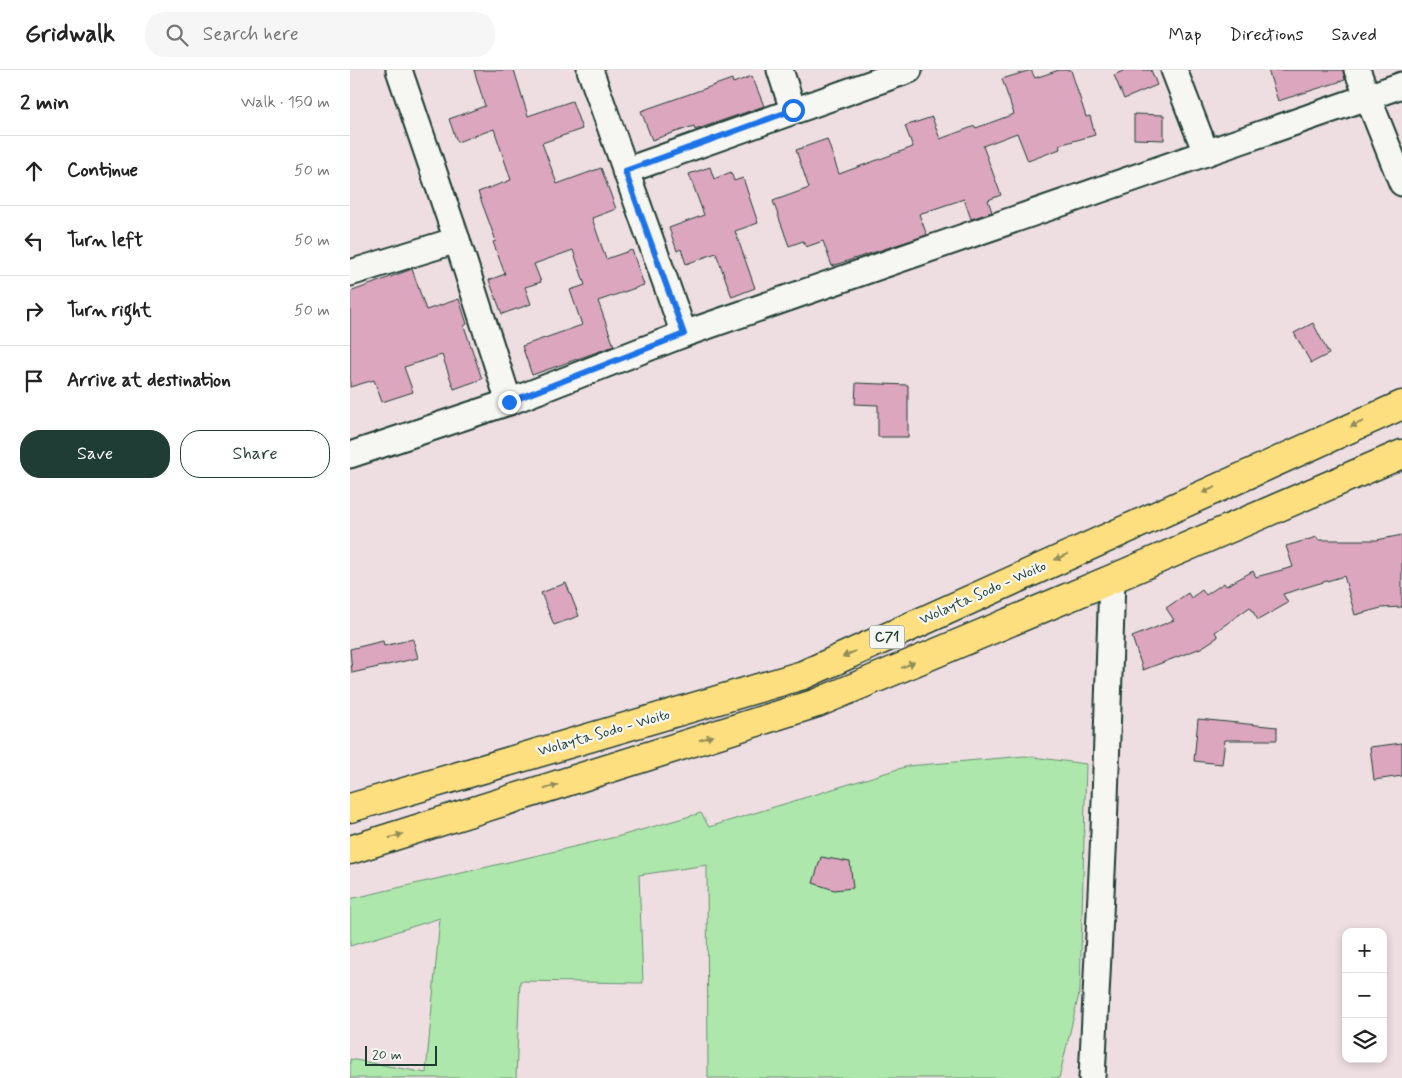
<!DOCTYPE html>
<html lang="en">
<head>
<meta charset="utf-8">
<style>
  body { margin:0; font-family:Mynerve,sans-serif; background:#f6f6f6; color:#222 }
  .controls { position:absolute; right:15px; bottom:15px; display:grid; overflow:hidden; border-radius:10px; box-shadow:0 2px 8px #0003 }
  .controls button { width:45px; height:45px; display:grid; place-items:center; padding:0; border:0; border-bottom:1px solid #e0e0e0; background:#fff; color:#222; font:25px sans-serif }
  .scale { position:absolute; left:15px; bottom:12px; width:72px; box-sizing:border-box; padding-left:5px; border:2px solid #1f3d34; border-top:0; font-size:14px; line-height:18px; white-space:nowrap; color:#1f3d34; -webkit-text-stroke:4px #f6f6f2; paint-order:stroke }
  .stop { position:absolute; width:15px; height:15px; margin:-11px; border:4px solid #1a73e8; border-radius:50%; background:#fff }
  .stop.end { background:#1a73e8; border-color:#fff; box-shadow:0 1px 5px #0008 }
  .list { margin:0; padding:0; list-style:none }
  h2 { display:flex; justify-content:space-between; align-items:center; height:65px; margin:0; padding:0 20px; font-size:21px }
  h2 small { font-size:16px; font-weight:400; color:#767676 }
  .list li { display:grid; grid-template-columns:32px 1fr auto; gap:15px; align-items:center; box-sizing:border-box; height:70px; padding:0 20px; border-top:1px solid #e0e0e0 }
  .list b { display:block; font-size:19px; white-space:nowrap }
  .list em { font-size:16px; font-style:normal; color:#767676 }
  .actions { display:flex; gap:10px; padding:15px 20px }
  .actions a { flex:1; padding:11px 0; border:1px solid #1f3d34; border-radius:20px; text-align:center; font-size:18px; color:#1f3d34 }
  .actions .main { background:#1f3d34; color:#fff }
  .icon { flex:none; width:28px; height:28px; fill:none; stroke:currentColor; stroke-width:2; stroke-linecap:round; stroke-linejoin:round }
  .map { position:relative; flex:none; width:1052px; height:1008px; overflow:hidden }
  header { display:flex; align-items:center; gap:30px; box-sizing:border-box; height:70px; padding:0 25px; background:#fff; border-bottom:1px solid #e0e0e0 }
  header strong { font-size:24px }
  nav { display:flex; gap:28px; margin-inline-start:auto; font-size:18px }
  .search { width:350px; height:45px; background:#f6f6f6; display:flex; align-items:center; gap:12px; box-sizing:border-box; padding:0 18px; border-radius:20px; color:#767676; font-size:19px }
  main { display:flex }
  aside { flex:1; background:#fff }
  .map>svg:first-child { display:block }
  .green { fill:#aee7ac; stroke:#669270 }
  .building { fill:#dba6be; stroke:#1f3d34 }
  .lines { fill:none; stroke-linecap:round; stroke-linejoin:round }
  .minor-casing { stroke:#1f3d34; stroke-width:29 }
  .highway-casing { stroke:#1f3d34; stroke-width:31 }
  .minor { stroke:#f6f6f2; stroke-width:25 }
  .highway { stroke:#fedf80; stroke-width:28 }
  .oneway { fill:#8e8e5a }
  .route { stroke:#1a73e8; stroke-width:6 }
  .labels { text-anchor:middle; dominant-baseline:central; stroke-width:4.5; stroke-linejoin:round; paint-order:stroke }
  .shield { fill:#f6f6f2; stroke:#60746d; stroke-width:1 }
  .shield-label { font-size:14px; font-weight:bold; fill:#1f3d34 }
  .street-label { font-size:15px; fill:#1f3d34; stroke:#f6f6f2 }
</style>
</head>
<body>
<header>
<strong>Gridwalk</strong>
<div class="search"><svg class="icon" aria-label="search" viewBox="0 0 24 24"><circle cx="10" cy="10" r="6"/><path d="M15 15l6 6"/></svg>Search here</div>
<nav><a>Map</a><a>Directions</a><a>Saved</a></nav>
</header>
<main>
<aside>
<h2>2 min<small>Walk · 150 m</small></h2>
<ul class="list">
<li><svg class="icon" aria-label="ahead" viewBox="0 0 24 24"><path d="M12 20V5M6 11l6-6 6 6"/></svg><div><b>Continue</b></div><em>50 m</em></li>
<li><svg class="icon" aria-label="left" viewBox="0 0 24 24"><path d="M17 20v-9H6M10 6l-5 5 5 5"/></svg><div><b>Turn left</b></div><em>50 m</em></li>
<li><svg class="icon" aria-label="right" viewBox="0 0 24 24"><path d="M7 20v-9h11M14 6l5 5-5 5"/></svg><div><b>Turn right</b></div><em>50 m</em></li>
<li><svg class="icon" aria-label="arrive" viewBox="0 0 24 24"><path d="M6 21V4h12l-3 4 3 4H6"/></svg><div><b>Arrive at destination</b></div></li>
</ul>
<div class="actions"><a class="main">Save</a><a>Share</a></div>
</aside>
<div class="map">
<svg width="1052" height="1008" viewBox="0 0 1052 1008">
  <rect width="100%" height="100%" fill="#eedee2"/>
  <filter id="ink" filterUnits="userSpaceOnUse"><feTurbulence type="fractalNoise" baseFrequency=".02" numOctaves="2"/><feDisplacementMap in="SourceGraphic" scale="10" xChannelSelector="R" yChannelSelector="G"/><feConvolveMatrix kernelMatrix="1 2 1 2 8 2 1 2 1" color-interpolation-filters="sRGB"/></filter>
  <g filter="url(#ink)">
    <!-- green -->
    <path class="green" d="M675 686 736 694 730 920 709 1008H358L357 795 289 805 293 913 170 911 166 1008H0V989L76 1003 90 848 0 876V829L270 766 351 743 359 757 558 696Z"/>
    <!-- building -->
    <g class="building">
      <path d="M124 0H164L178 46 222 31 232 59 192 73 206 111 207 114 251 98 266 139 242 148 256 189 282 180 294 215 248 231 264 276 182 305 172 276 232 255 220 220 235 215 223 180 184 194 191 212 175 217 181 234 152 244 139 210 155 204 143 172 146 171 128 122 161 110 144 59 107 72 99 49 135 36Z"/>
      <path d="M681 0 685 8 709 0H721L736 47 740 46 745 65 709 75 710 79 678 91 667 63 633 76 651 125 638 130 642 142 621 149 614 129 569 144 577 165 482 196 473 171 456 177 453 171 439 176 423 131 459 118 446 80 477 69 489 104 563 77 555 56 582 47 590 69 625 56 626 58 664 44 652 9Z"/>
      <path d="M775 0H801L807 15 774 29 764 5Z"/>
      <path d="M918 0H993L995 10 928 31Z"/>
      <path d="M402 6 414 36 345 60 344 56 302 70 291 41 382 9 383 13Z"/>
      <path d="M784 44 814 45V70L784 69Z"/>
      <path d="M360 97 364 109 381 102 384 111 393 108 408 153 385 161 405 218 382 227 366 183 336 194 331 179 327 181 319 158 354 145 339 104Z"/>
      <path d="M62 199 76 240 109 229 117 254 114 256 132 309 104 319 92 285 54 297 63 322 32 332 24 310 0 317V222Z"/>
      <path d="M963 253 979 284 961 293 944 263Z"/>
      <path d="M506 313 558 315V367H528V335L505 334Z"/>
      <path d="M1052 465V537L1031 538 1005 545 994 506 933 524 938 533 908 550 900 537 865 562 868 567 851 578 793 600 782 567 824 550 816 538 838 523 841 528 852 520 856 525 874 513 876 516 903 501 906 507 943 497 936 476 967 467 968 470H1027Z"/>
      <path d="M216 513 229 546 204 555 191 523Z"/>
      <path d="M63 569 68 588 2 603 0 579 33 571 34 576Z"/>
      <path d="M848 649 927 657V670H875L872 694 844 691Z"/>
      <path d="M1052 673V706L1024 710 1020 677Z"/>
      <path d="M471 787 500 792 503 818 484 820 463 813Z"/>
    </g>
    <g class="lines">
      <!-- minor casing -->
      <g class="minor-casing">
        <g id="minor">
          <path d="M49 0 107 170 159 332"/>
          <path d="M240 0 334 264"/>
          <path d="M430 0 443 40"/>
          <path d="M824 0 856 83"/>
          <path d="M1007 0 1052 113"/>
          <path d="M275 101 559 0"/>
          <path d="M0 203 107 170"/>
          <path d="M0 385 159 332 334 264 1052 15"/>
          <path d="M742 1008 754 762 762 509"/>
        </g>
      </g>
      <!-- highway casing -->
      <g class="highway-casing">
        <g id="highway">
          <path d="M0 738 453 605 1052 335"/>
          <path d="M0 780 467 633 762 509 1052 384"/>
        </g>
      </g>
      <!-- minor -->
      <use href="#minor" class="minor"/>
      <!-- highway -->
      <use href="#highway" class="highway"/>
    </g>
    <!-- one-way arrows -->
    <defs><path id="oneway-solid" d="M-6-.8H1V-3.2L6.5 0L1 3.2V.8H-6Z" transform="scale(1.25)"/></defs>
    <g class="oneway">
      <use href="#oneway-solid" transform="translate(1007 354) rotate(156)"/>
      <use href="#oneway-solid" transform="translate(859 420) rotate(156)"/>
      <use href="#oneway-solid" transform="translate(711 487) rotate(156)"/>
      <use href="#oneway-solid" transform="translate(499 584) rotate(156)"/>
      <use href="#oneway-solid" transform="translate(558 595) rotate(-23)"/>
      <use href="#oneway-solid" transform="translate(356 668) rotate(-18)"/>
      <use href="#oneway-solid" transform="translate(201 717) rotate(-18)"/>
      <use href="#oneway-solid" transform="translate(46 766) rotate(-18)"/>
    </g>
  </g>
  <g class="lines" filter="url(#ink)">
    <!-- route -->
    <path class="route" d="M159 332 334 264 275 101 443 40"/>
  </g>
  <g class="labels">
    <!-- shield labels -->
    <rect class="shield" x="519.5" y="555.5" width="35" height="23" rx="4"/>
    <g class="shield-label">
      <text x="537" y="567">C71</text>
    </g>
    <!-- street labels -->
    <g class="street-label">
      <text transform="translate(633 523) rotate(-24)">Wolayta Sodo - Woito</text>
      <text transform="translate(254 663) rotate(-16)">Wolayta Sodo - Woito</text>
    </g>
  </g>
</svg>
<div class="controls">
<button>+</button>
<button>−</button>
<button><svg class="icon" aria-label="layers" viewBox="0 0 24 24"><path d="M12 4l9 5-9 5-9-5zM3 14l9 5 9-5"/></svg></button>
</div>
<div class="scale">20 m</div>
<div class="stop" style="left:443px;top:40px"></div>
<div class="stop end" style="left:159px;top:332px"></div>
</div>
</main>
</body>
</html>
